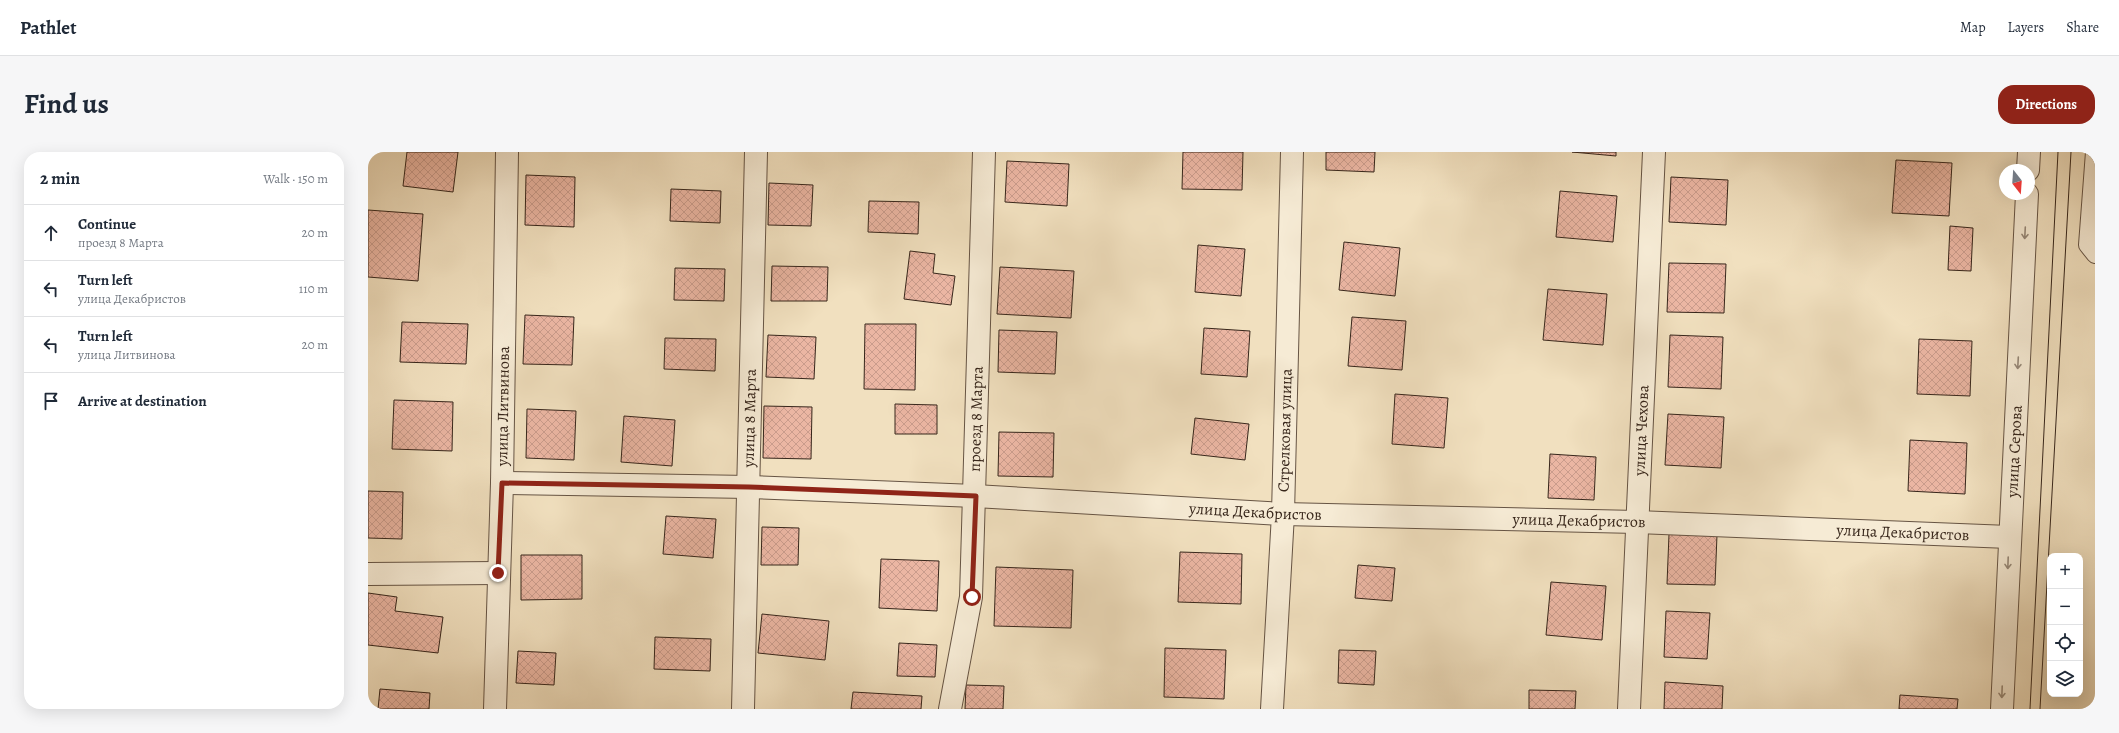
<!DOCTYPE html>
<html lang="en">
<head>
<meta charset="utf-8">
<style>
  body { margin:0; font-family:Alegreya,serif; background:#f6f6f7; color:#1f2937 }
  .controls { position:absolute; right:12px; bottom:12px; display:grid; overflow:hidden; border-radius:8px; box-shadow:0 4px 16px #0002 }
  .controls button { width:36px; height:36px; display:grid; place-items:center; padding:0; border:0; border-bottom:1px solid #e0e1e3; background:#fff; color:#1f2937; font:20px sans-serif }
  .compass { position:absolute; left:1631px; top:12px; width:36px; height:36px; border-radius:50%; background:#fff; box-shadow:0 4px 16px #0002; rotate:163deg }
  .stop { position:absolute; width:12px; height:12px; margin:-9px; border:3px solid #8f2418; border-radius:50%; background:#fff }
  .stop.end { background:#8f2418; border-color:#fff; box-shadow:0 1px 4px #0008 }
  .list { margin:0; padding:0; list-style:none }
  h2 { display:flex; justify-content:space-between; align-items:center; height:52px; margin:0; padding:0 16px; font-size:17px }
  h2 small { font-size:13px; font-weight:400; color:#747a83 }
  .list li { display:grid; grid-template-columns:26px 1fr auto; gap:12px; align-items:center; box-sizing:border-box; height:56px; padding:0 16px; border-top:1px solid #e0e1e3 }
  .list b { display:block; font-size:15px; white-space:nowrap }
  .list p { margin:0; font-size:13px; white-space:nowrap; color:#747a83 }
  .list em { font-size:13px; font-style:normal; color:#747a83 }
  .icon { flex:none; width:22px; height:22px; fill:none; stroke:currentColor; stroke-width:2; stroke-linecap:round; stroke-linejoin:round }
  .map { position:relative; flex:none; width:1727px; height:557px; overflow:hidden; border-radius:16px }
  header { display:flex; align-items:center; gap:24px; box-sizing:border-box; height:56px; padding:0 20px; background:#fff; border-bottom:1px solid #e0e1e3 }
  header strong { font-size:19px }
  nav { display:flex; gap:22px; margin-inline-start:auto; font-size:14px }
  .intro { display:flex; align-items:center; justify-content:space-between; box-sizing:border-box; height:96px; padding:0 24px }
  h1 { margin:0; font-size:28px }
  .button { padding:10px 18px; border-radius:16px; background:#8f2418; color:#fff; font-size:14px; font-weight:700 }
  main { display:flex; gap:24px; padding:0 24px }
  aside { flex:1; background:#fff; border-radius:16px; box-shadow:0 4px 16px #0002 }
  .map>svg:first-child { display:block }
  .building { fill:url(#building-cross-hatch); stroke:#37261b }
  .lines { fill:none; stroke-linecap:round; stroke-linejoin:round }
  .service-casing { stroke:#665444; stroke-width:18 }
  .minor-casing { stroke:#665444; stroke-width:24 }
  .tertiary-casing { stroke:#665444; stroke-width:24 }
  .service { stroke:#f6ebd5; stroke-width:16 }
  .minor { stroke:#f6ebd5; stroke-width:22 }
  .tertiary { stroke:#f6ebd5; stroke-width:22 }
  .tram { stroke:#37261b; stroke-width:1 }
  .oneway { stroke:#968878 }
  .route { stroke:#8f2418; stroke-width:5 }
  .labels { text-anchor:middle; dominant-baseline:central; stroke-width:4; stroke-linejoin:round; paint-order:stroke }
  .street-label { font-size:16px; fill:#37261b; stroke:#f6ebd5 }
</style>
</head>
<body>
<header>
<strong>Pathlet</strong>
<nav><a>Map</a><a>Layers</a><a>Share</a></nav>
</header>
<div class="intro"><h1>Find us</h1><a class="button">Directions</a></div>
<main>
<aside>
<h2>2 min<small>Walk · 150 m</small></h2>
<ul class="list">
<li><svg class="icon" aria-label="ahead" viewBox="0 0 24 24"><path d="M12 20V5M6 11l6-6 6 6"/></svg><div><b>Continue</b><p>проезд 8 Марта</p></div><em>20 m</em></li>
<li><svg class="icon" aria-label="left" viewBox="0 0 24 24"><path d="M17 20v-9H6M10 6l-5 5 5 5"/></svg><div><b>Turn left</b><p>улица Декабристов</p></div><em>110 m</em></li>
<li><svg class="icon" aria-label="left" viewBox="0 0 24 24"><path d="M17 20v-9H6M10 6l-5 5 5 5"/></svg><div><b>Turn left</b><p>улица Литвинова</p></div><em>20 m</em></li>
<li><svg class="icon" aria-label="arrive" viewBox="0 0 24 24"><path d="M6 21V4h12l-3 4 3 4H6"/></svg><div><b>Arrive at destination</b></div></li>
</ul>
</aside>
<div class="map">
<svg width="1727" height="557" viewBox="0 0 1727 557">
  <defs>
    <pattern id="building-cross-hatch" width="8" height="8" patternUnits="userSpaceOnUse"><rect width="8" height="8" fill="#ebb6a3"/><path d="M0 0l8 8M0 8l8-8" fill="none" stroke="#ca9c8c"/></pattern>
  </defs>
  <rect width="100%" height="100%" fill="#f1e0bf"/>
  <filter id="stains"><feTurbulence type="fractalNoise" baseFrequency=".005" numOctaves="4"/><feColorMatrix values="0 0 0 0 .2 0 0 0 0 .09 0 0 0 0 .02 0 0 0 .5 -.17"/></filter>
  <radialGradient id="worn" r=".72"><stop offset=".6" stop-color="#630" stop-opacity="0"/><stop offset="1" stop-color="#630" stop-opacity=".3"/></radialGradient>
  <!-- building -->
  <g class="building">
    <path d="M39 0H90L85 40 35 34Z"/>
    <path d="M815 0H875L874 38 814 37Z"/>
    <path d="M958 0H1007L1006 20 958 18Z"/>
    <path d="M1204 0H1248V4Z"/>
    <path d="M1528 8 1584 11 1581 64 1524 61Z"/>
    <path d="M639 9 701 12 699 54 637 50Z"/>
    <path d="M158 23 207 25 206 75 157 73Z"/>
    <path d="M1303 25 1360 28 1358 73 1301 70Z"/>
    <path d="M401 31 445 33 443 74 400 73Z"/>
    <path d="M303 37 353 39 352 71 302 69Z"/>
    <path d="M1192 39 1249 44 1245 90 1188 85Z"/>
    <path d="M501 49 551 50 550 82 500 80Z"/>
    <path d="M0 58 55 62 50 129 0 125Z"/>
    <path d="M1582 74 1605 76 1603 119 1580 118Z"/>
    <path d="M976 90 1032 96 1027 144 971 138Z"/>
    <path d="M830 93 877 97 873 144 827 140Z"/>
    <path d="M542 99 567 102 565 121 587 124 583 153 536 147Z"/>
    <path d="M1301 111 1358 112 1356 161 1299 160Z"/>
    <path d="M404 114 460 115 459 149H403Z"/>
    <path d="M632 115 706 119 703 166 629 162Z"/>
    <path d="M307 116 357 117 356 149 306 148Z"/>
    <path d="M1180 137 1239 142 1235 193 1175 188Z"/>
    <path d="M157 163 206 165 204 213 155 212Z"/>
    <path d="M984 165 1038 169 1034 218 980 214Z"/>
    <path d="M34 170 100 172 98 212 32 210Z"/>
    <path d="M497 172H548L547 238 496 237Z"/>
    <path d="M836 176 882 179 879 225 833 222Z"/>
    <path d="M631 178 689 180 687 222 630 220Z"/>
    <path d="M400 183 448 185 446 227 398 225Z"/>
    <path d="M1302 183 1355 185 1353 237 1300 235Z"/>
    <path d="M297 186 348 187 347 219 296 217Z"/>
    <path d="M1551 187 1604 189 1602 244 1549 242Z"/>
    <path d="M1027 242 1080 246 1076 296 1024 292Z"/>
    <path d="M26 248 85 250 84 299 24 297Z"/>
    <path d="M527 252 569 253V282H527Z"/>
    <path d="M396 254 444 255 443 307 395 306Z"/>
    <path d="M159 257 208 259 206 308 158 306Z"/>
    <path d="M1300 262 1356 265 1353 316 1297 313Z"/>
    <path d="M256 264 307 268 304 314 253 310Z"/>
    <path d="M827 266 881 272 877 308 823 302Z"/>
    <path d="M631 280 686 281 685 325 630 324Z"/>
    <path d="M1542 288 1599 291 1597 342 1540 339Z"/>
    <path d="M1182 302 1228 305 1226 348 1180 346Z"/>
    <path d="M0 339 35 340 34 387 0 386Z"/>
    <path d="M298 364 348 367 345 406 295 402Z"/>
    <path d="M394 375 431 376 430 413H393Z"/>
    <path d="M1301 382 1349 383 1347 433 1299 432Z"/>
    <path d="M812 400 874 402 873 452 810 450Z"/>
    <path d="M153 403H214V447L153 448Z"/>
    <path d="M513 407 571 409 569 459 511 456Z"/>
    <path d="M990 413 1027 416 1024 449 987 446Z"/>
    <path d="M628 415 705 418 703 476 626 474Z"/>
    <path d="M1183 430 1238 434 1234 488 1178 483Z"/>
    <path d="M0 441 29 445 27 459 75 465 70 501 0 493Z"/>
    <path d="M1298 459 1342 461 1339 507 1296 505Z"/>
    <path d="M394 462 461 469 457 508 390 501Z"/>
    <path d="M287 485 343 487 342 519 286 517Z"/>
    <path d="M531 491 569 493 567 525 529 524Z"/>
    <path d="M797 496 858 498 856 547 796 545Z"/>
    <path d="M971 498 1008 499 1006 533 970 531Z"/>
    <path d="M150 499 188 501 186 533 148 531Z"/>
    <path d="M1297 530 1355 534 1354 557H1296Z"/>
    <path d="M598 533 636 534 635 557H597Z"/>
    <path d="M12 537 62 541 61 557H10Z"/>
    <path d="M1161 538 1208 539 1207 557H1161Z"/>
    <path d="M485 540 554 544 553 557H483Z"/>
    <path d="M1532 543 1590 547 1589 557H1531Z"/>
  </g>
  <g class="lines">
    <!-- service casing -->
    <g class="service-casing">
      <path id="service" d="M1726 0 1719 93 1727 103"/>
    </g>
    <!-- minor casing -->
    <g class="minor-casing">
      <g id="minor">
        <path id="s1" d="M134 331 381 335 607 344 915 362 1269 370 1641 385"/>
        <path d="M0 422 130 421"/>
        <path id="s2" d="M127 557 134 331 139 0"/>
        <path id="s3" d="M375 557 388 0"/>
        <path id="s4" d="M582 557 603 445 616 0"/>
        <path id="s5" d="M904 557 915 362 924 0"/>
        <path id="s6" d="M1261 557 1286 0"/>
      </g>
    </g>
    <!-- tertiary casing -->
    <g class="tertiary-casing">
      <g id="tertiary">
        <path d="M1660 18 1661 0"/>
        <path id="s7" d="M1634 557 1659 42"/>
      </g>
    </g>
    <!-- service -->
    <use href="#service" class="service"/>
    <!-- minor -->
    <use href="#minor" class="minor"/>
    <!-- tertiary -->
    <use href="#tertiary" class="tertiary"/>
    <!-- tram -->
    <g class="tram">
      <path d="M1662 557 1690 0"/>
      <path d="M1672 557 1703 0"/>
    </g>
  </g>
  <!-- one-way arrows -->
  <defs><path id="oneway-shaft" d="M-6 0H5M1.5-3L5.5 0L1.5 3" fill="none" stroke-width="1.6" stroke-linecap="round" stroke-linejoin="round"/></defs>
  <g class="oneway">
    <use href="#oneway-shaft" transform="translate(1657 81) rotate(93)"/>
    <use href="#oneway-shaft" transform="translate(1650 211) rotate(93)"/>
    <use href="#oneway-shaft" transform="translate(1640 411) rotate(92)"/>
    <use href="#oneway-shaft" transform="translate(1634 540) rotate(92)"/>
  </g>
  <g class="lines">
    <!-- route -->
    <path class="route" d="M130 421 134 331 381 335 608 344 604 445"/>
  </g>
  <g class="labels">
    <!-- street labels -->
    <g class="street-label">
      <text stroke="none"><textPath href="#s2" startOffset="303">улица Литвинова</textPath></text>
      <text stroke="none"><textPath href="#s3" startOffset="291">улица 8 Марта</textPath></text>
      <text stroke="none"><textPath href="#s4" startOffset="292">проезд 8 Марта</textPath></text>
      <text stroke="none"><textPath href="#s6" startOffset="279">улица Чехова</textPath></text>
      <text stroke="none"><textPath href="#s5" startOffset="279">Стрелковая улица</textPath></text>
      <text stroke="none"><textPath href="#s7" startOffset="258">улица Серова</textPath></text>
      <text stroke="none"><textPath href="#s1" startOffset="754">улица Декабристов</textPath></text>
      <text stroke="none"><textPath href="#s1" startOffset="1078">улица Декабристов</textPath></text>
      <text stroke="none"><textPath href="#s1" startOffset="1402">улица Декабристов</textPath></text>
    </g>
  </g>
  <rect width="100%" height="100%" filter="url(#stains)"/>
  <rect width="100%" height="100%" fill="url(#worn)"/>
</svg>
<div class="controls">
<button>+</button>
<button>−</button>
<button><svg class="icon" aria-label="locate" viewBox="0 0 24 24"><circle cx="12" cy="12" r="6"/><path d="M12 2v4M12 18v4M2 12h4M18 12h4"/></svg></button>
<button><svg class="icon" aria-label="layers" viewBox="0 0 24 24"><path d="M12 4l9 5-9 5-9-5zM3 14l9 5 9-5"/></svg></button>
</div>
<svg class="compass" viewBox="-18 -18 36 36"><path d="M0-13l5 13h-10z" fill="#e53935"/><path d="M0 13l5-13h-10z" fill="#747a83"/></svg>
<div class="stop" style="left:604px;top:445px"></div>
<div class="stop end" style="left:130px;top:421px"></div>
</div>
</main>
</body>
</html>
